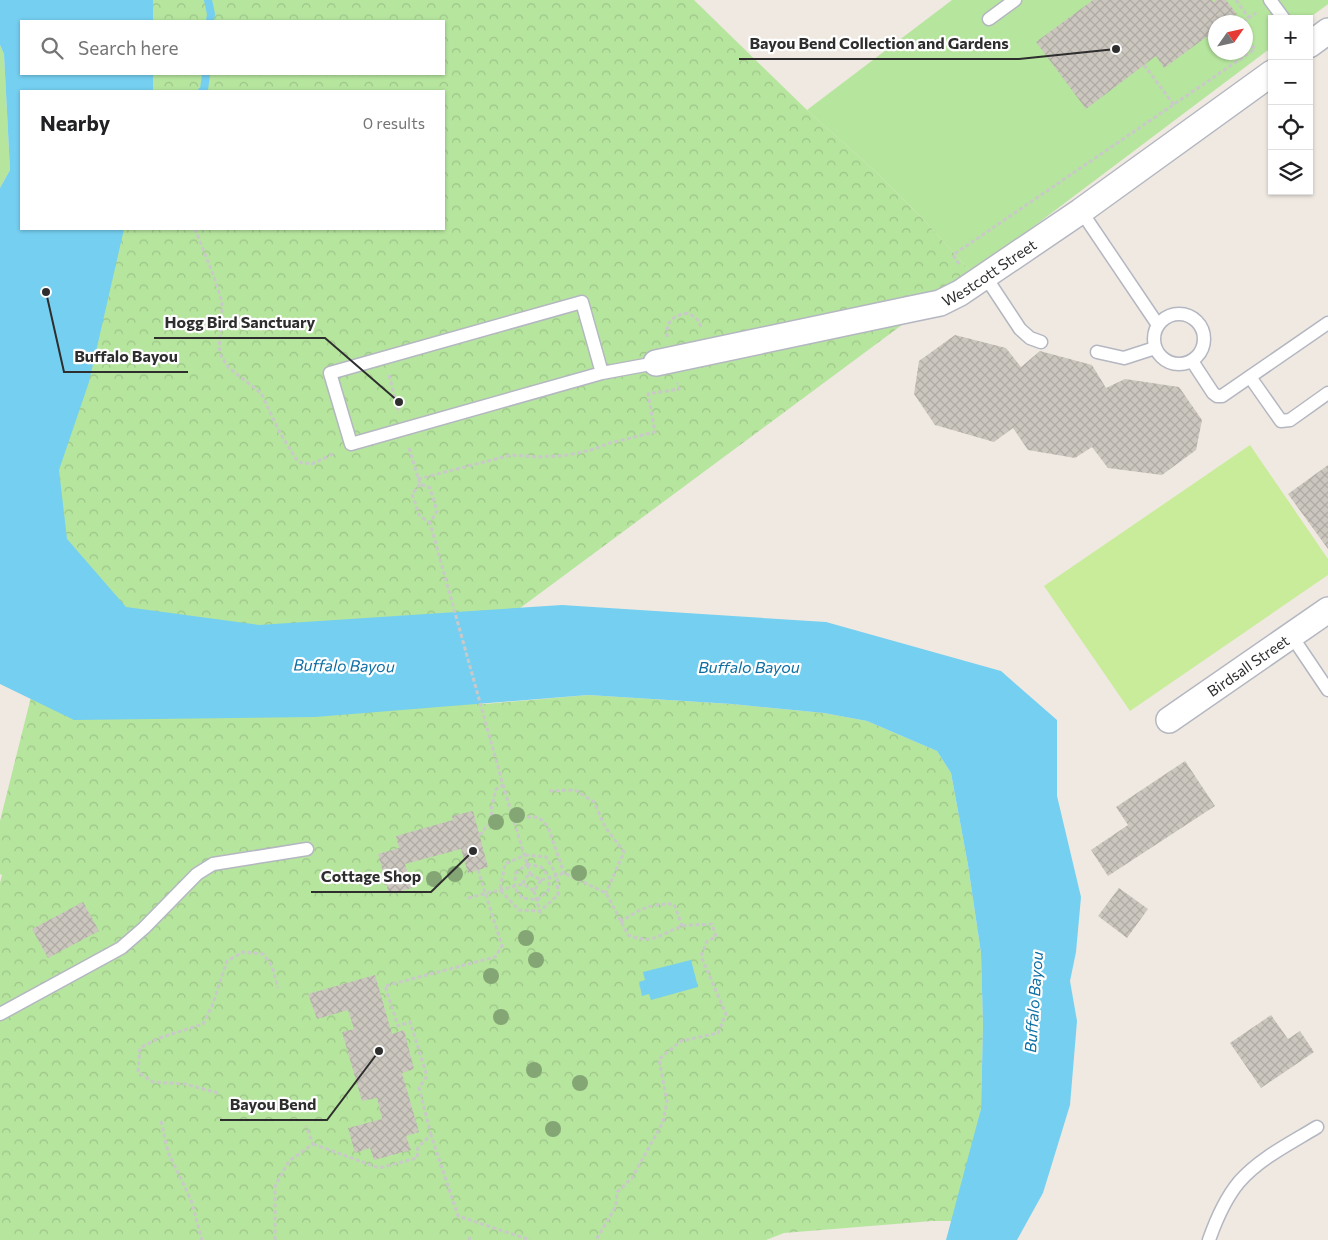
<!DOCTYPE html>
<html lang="en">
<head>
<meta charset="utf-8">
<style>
  body { margin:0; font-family:Commissioner,sans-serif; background:#f6f6f6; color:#202124 }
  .controls { position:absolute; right:15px; top:15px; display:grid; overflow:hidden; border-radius:0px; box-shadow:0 1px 4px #0004 }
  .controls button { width:45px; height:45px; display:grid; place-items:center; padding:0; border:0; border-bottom:1px solid #e0e0e0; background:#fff; color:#202124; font:25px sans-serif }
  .compass { position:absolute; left:1208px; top:15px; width:45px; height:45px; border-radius:50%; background:#fff; box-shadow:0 1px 4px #0004; rotate:56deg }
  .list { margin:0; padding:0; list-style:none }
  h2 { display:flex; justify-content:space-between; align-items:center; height:65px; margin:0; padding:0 20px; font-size:21px }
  h2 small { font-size:16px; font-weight:400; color:#757577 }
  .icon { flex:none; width:28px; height:28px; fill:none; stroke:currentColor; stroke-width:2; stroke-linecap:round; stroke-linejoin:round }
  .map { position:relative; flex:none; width:1328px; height:1240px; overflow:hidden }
  .search { position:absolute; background:#fff; box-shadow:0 1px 4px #0004; left:20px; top:20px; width:425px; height:55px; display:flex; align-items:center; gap:12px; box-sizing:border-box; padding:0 18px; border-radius:0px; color:#757577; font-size:19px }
  .panel { position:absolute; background:#fff; box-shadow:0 1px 4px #0004; left:20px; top:90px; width:425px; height:140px; border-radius:0px }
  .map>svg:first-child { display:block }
  .grass { fill:#b6e59e; fill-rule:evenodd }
  .park { fill:url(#park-crowns); fill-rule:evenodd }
  .pitch { fill:#c9ec9a }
  .water { fill:#75cff0 }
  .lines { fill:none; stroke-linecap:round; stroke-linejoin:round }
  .stream { stroke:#75cff0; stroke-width:8 }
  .building { fill:url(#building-cross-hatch) }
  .service-casing { stroke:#b4b7c1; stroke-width:15 }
  .minor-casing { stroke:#b4b7c1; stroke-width:28 }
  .path { stroke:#c9c9c9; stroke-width:3; stroke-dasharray:4 2.5; stroke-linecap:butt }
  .service { stroke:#fff; stroke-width:12 }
  .minor { stroke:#fff; stroke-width:25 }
  .tree { fill:#84a574 }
  .labels { text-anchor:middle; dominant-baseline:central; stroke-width:4.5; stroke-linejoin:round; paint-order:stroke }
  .street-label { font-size:15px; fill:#2e2e2e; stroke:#fff }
  .water-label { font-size:16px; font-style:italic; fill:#0d6fa3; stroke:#fff }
  .leader { fill:none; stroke:#2e2e2e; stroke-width:2 }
  .callout-dot { fill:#2e2e2e; stroke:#fff; stroke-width:2 }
  .callout-label { font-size:16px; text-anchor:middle; font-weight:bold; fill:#2e2e2e; stroke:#fff; stroke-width:4.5; stroke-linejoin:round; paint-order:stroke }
</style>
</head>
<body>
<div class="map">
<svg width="1328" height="1240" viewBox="0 0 1328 1240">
  <defs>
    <pattern id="park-crowns" width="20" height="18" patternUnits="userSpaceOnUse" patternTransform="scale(1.25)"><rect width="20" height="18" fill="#b6e59e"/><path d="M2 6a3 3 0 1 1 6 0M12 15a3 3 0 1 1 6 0" fill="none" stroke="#9dc588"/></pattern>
    <pattern id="building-cross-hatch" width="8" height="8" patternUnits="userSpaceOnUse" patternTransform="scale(1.25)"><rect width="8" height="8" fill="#cbc7bf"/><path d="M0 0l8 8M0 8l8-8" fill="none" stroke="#afaba4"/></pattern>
  </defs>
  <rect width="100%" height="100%" fill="#efe9e1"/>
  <!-- grass -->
  <g class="grass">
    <path d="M952 0H1328V4L1308 19H1272V47L972 273 923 219 876 172 807 110ZM1216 22H1246V52H1216Z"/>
    <path d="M0 45 4 54 10 170 0 188Z"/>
  </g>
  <!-- park -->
  <path class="park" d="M0 0H694L807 110 876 172 923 219 972 273 415 686 484 704 588 695 732 704 824 713 867 721 937 751 951 773 968 865 981 953 983 1025 981 1109 960 1221H932L784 1233 766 1240H0V883L2 875 0 874V821L34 685 0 670V224L21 229H444V91H21ZM21 21H444V74H21Z"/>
  <!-- pitch -->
  <path class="pitch" d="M1250 445 1328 559V575L1130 711 1044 586Z"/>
  <!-- water -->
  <g class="water">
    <path d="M0 0H153V21H21V74H153V91H21V229H124L89 382 59 470 67 539 126 607 259 625 562 605 826 622 1001 671 1057 720V796L1081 897 1076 952 1070 981 1077 1021 1070 1105 1043 1193 1017 1240H946L981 1109 983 1025 981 953 968 865 951 773 937 751 867 721 824 713 732 704 588 695 315 717 74 720 0 684V188L10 170 4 54 0 45Z"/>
    <path d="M691 960 698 987 651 1000 649 994 642 996 639 982 645 980 643 972Z"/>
  </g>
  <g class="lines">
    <!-- stream -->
    <g class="stream">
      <path d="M208 0 211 14 210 21"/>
      <path d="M202 91 204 90 206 74"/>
    </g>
  </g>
  <!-- building -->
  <g class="building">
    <path d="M1093 0H1212L1214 2 1216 0H1226L1237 14 1225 22H1216V30L1164 68 1156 56 1086 109 1036 42Z"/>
    <path d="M955 335 1006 348 1021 367 1040 351 1092 365 1106 388 1125 379 1179 387 1202 420 1196 450 1162 475 1108 468 1092 447 1075 458 1028 450 1013 428 994 442 935 425 914 394 919 361Z"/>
    <path d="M1328 465V549L1288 494Z"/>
    <path d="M1185 761 1215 806 1108 876 1091 850 1128 825 1116 807Z"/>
    <path d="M473 811 488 867 468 873 461 849 405 864 412 888 389 894 378 854 399 848 396 836 453 820 452 816Z"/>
    <path d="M1119 888 1148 909 1127 938 1098 916Z"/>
    <path d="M83 902 99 931 48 958 32 929Z"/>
    <path d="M375 975 392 1034 404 1030 414 1069 402 1073 419 1132 406 1136 411 1150 374 1160 370 1148 355 1153 348 1128 382 1119 377 1098 362 1101 342 1032 354 1029 348 1010 317 1019 308 994Z"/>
    <path d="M1271 1015 1288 1039 1300 1031 1314 1052 1261 1088 1230 1043Z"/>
  </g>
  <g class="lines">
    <!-- service casing -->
    <g class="service-casing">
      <g id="service">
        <path d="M1270 0 1284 19"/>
        <path d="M989 19 1015 0"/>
        <path d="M1081 211 1158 325"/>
        <path d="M985 276 1020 329 1030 338 1041 342"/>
        <circle cx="1179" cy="339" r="25"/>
        <path d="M1097 352 1124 358 1155 348"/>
        <path d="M1192 361 1213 393 1217 396H1222L1328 323"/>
        <path d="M602 373 582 302 330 373 351 444 602 373 656 363"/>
        <path d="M1250 377 1281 421 1290 420 1328 393"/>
        <path d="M1291 635 1328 690"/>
        <path d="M0 1014 121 948 144 928 197 874 213 864 307 849"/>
        <path d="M1209 1240C1216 1220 1225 1199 1239 1182 1260 1158 1291 1143 1317 1127"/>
      </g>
    </g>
    <!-- minor casing -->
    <g class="minor-casing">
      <g id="minor">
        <path d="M1309 45 1328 31"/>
        <path id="s1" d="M656 363 911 309 940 303 960 293 1081 211 1272 73"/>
        <path id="s2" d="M1169 720 1328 610"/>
      </g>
    </g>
    <!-- path -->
    <g class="path">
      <path d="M1236 0 1249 18"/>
      <path d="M1231 18 1234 22"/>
      <path d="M1243 22 1256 13"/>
      <path d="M1144 65 1174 105"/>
      <path d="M195 229 214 277 222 302V322L219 347 221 356 229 368 261 393 280 433 298 462 312 464 335 453"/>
      <path d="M959 264 953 255 1255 49 1246 37"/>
      <path d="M667 337C666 320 673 316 688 313 695 317 700 320 701 329"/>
      <path d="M389 375 399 413"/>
      <path d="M409 448 420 484 430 488 437 511 430 523 503 785 530 874"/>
      <path d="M418 479 511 455 539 457 568 455 591 450 610 443 655 432 648 394 679 389 677 383"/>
      <path d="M420 484 412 494 419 515 430 523"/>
      <path d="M549 791 575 790 594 802 605 827 624 852 606 893"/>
      <path d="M514 820C529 817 537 812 548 827L564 873"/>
      <path d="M479 834 483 833 486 826 493 822 491 810 496 789 503 785"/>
      <path d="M525 855 546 857 557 876 558 895 540 911 519 910 500 890 505 864Z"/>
      <path d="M527 864 541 867 550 878 548 891 537 900 522 898 514 887 516 873Z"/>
      <path d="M530 874 541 880 534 891 523 884 525 878Z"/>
      <path d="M541 880 564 873 606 893 628 935C653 945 658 935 680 927 690 924 702 925 712 924L716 937 707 941 701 956 726 1014 718 1033 681 1041 659 1059 667 1102 663 1122 632 1178 617 1192 616 1206 596 1240"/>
      <path d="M534 891 541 915"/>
      <path d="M468 898 523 884"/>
      <path d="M620 922C640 909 648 904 674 904L682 926"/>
      <path d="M218 1093 185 1084 153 1082 138 1072 140 1048 159 1038 203 1024 212 1006 227 961 243 952 263 954 272 966 278 988"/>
      <path d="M161 1121 168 1152 191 1200 202 1240"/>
      <path d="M431 1135 419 1088 427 1076 410 1022 398 1026 385 986 495 957 502 946 478 870"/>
      <path d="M313 1144 379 1168 417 1158 418 1147 431 1135 458 1216 530 1240"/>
      <path d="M275 1240V1186L289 1161 313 1144 306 1126"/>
      <path d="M469 1240 470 1237"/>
    </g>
    <!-- service -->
    <use href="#service" class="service"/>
    <!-- minor -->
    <use href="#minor" class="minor"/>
  </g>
  <!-- trees -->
  <g class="tree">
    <circle cx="517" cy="815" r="8"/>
    <circle cx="496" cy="822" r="8"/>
    <circle cx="579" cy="873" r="8"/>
    <circle cx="455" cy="874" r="8"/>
    <circle cx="434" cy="879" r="8"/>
    <circle cx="526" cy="938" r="8"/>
    <circle cx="536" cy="960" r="8"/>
    <circle cx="491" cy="976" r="8"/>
    <circle cx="501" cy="1017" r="8"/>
    <circle cx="534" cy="1070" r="8"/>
    <circle cx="580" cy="1083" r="8"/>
    <circle cx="553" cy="1129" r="8"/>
  </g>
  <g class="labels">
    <!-- street labels -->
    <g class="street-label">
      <text stroke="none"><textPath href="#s1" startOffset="348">Westcott Street</textPath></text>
      <text stroke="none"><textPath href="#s2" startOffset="96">Birdsall Street</textPath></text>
    </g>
    <!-- water labels -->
    <g class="water-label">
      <text transform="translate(344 665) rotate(1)">Buffalo Bayou</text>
      <text x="749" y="666">Buffalo Bayou</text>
      <text transform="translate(1033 1002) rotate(-86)">Buffalo Bayou</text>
    </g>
  </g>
  <!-- callouts -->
  <path class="leader" d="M1116 49L1019 59H739M399 402L325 338H154M46 292L64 372H188M473 851L431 892H311M379 1051L327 1120H220"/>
  <g class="callout-dot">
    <circle cx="1116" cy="49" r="5"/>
    <circle cx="399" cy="402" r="5"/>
    <circle cx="46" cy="292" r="5"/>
    <circle cx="473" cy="851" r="5"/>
    <circle cx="379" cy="1051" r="5"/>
  </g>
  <g class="callout-label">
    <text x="879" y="49">Bayou Bend Collection and Gardens</text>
    <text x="240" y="328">Hogg Bird Sanctuary</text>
    <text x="126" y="362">Buffalo Bayou</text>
    <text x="371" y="882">Cottage Shop</text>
    <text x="273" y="1110">Bayou Bend</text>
  </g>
</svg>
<div class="controls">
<button>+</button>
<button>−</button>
<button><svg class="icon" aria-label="locate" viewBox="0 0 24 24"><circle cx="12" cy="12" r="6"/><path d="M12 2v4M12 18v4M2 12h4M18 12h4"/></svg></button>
<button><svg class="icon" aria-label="layers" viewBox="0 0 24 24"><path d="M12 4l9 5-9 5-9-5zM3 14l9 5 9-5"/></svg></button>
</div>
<svg class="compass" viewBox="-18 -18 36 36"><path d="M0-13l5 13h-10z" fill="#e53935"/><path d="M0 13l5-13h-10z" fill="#757577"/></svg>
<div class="search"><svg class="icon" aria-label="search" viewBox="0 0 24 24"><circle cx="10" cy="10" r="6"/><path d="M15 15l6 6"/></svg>Search here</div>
<section class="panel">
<h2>Nearby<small>0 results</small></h2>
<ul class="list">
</ul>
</section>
</div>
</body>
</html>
